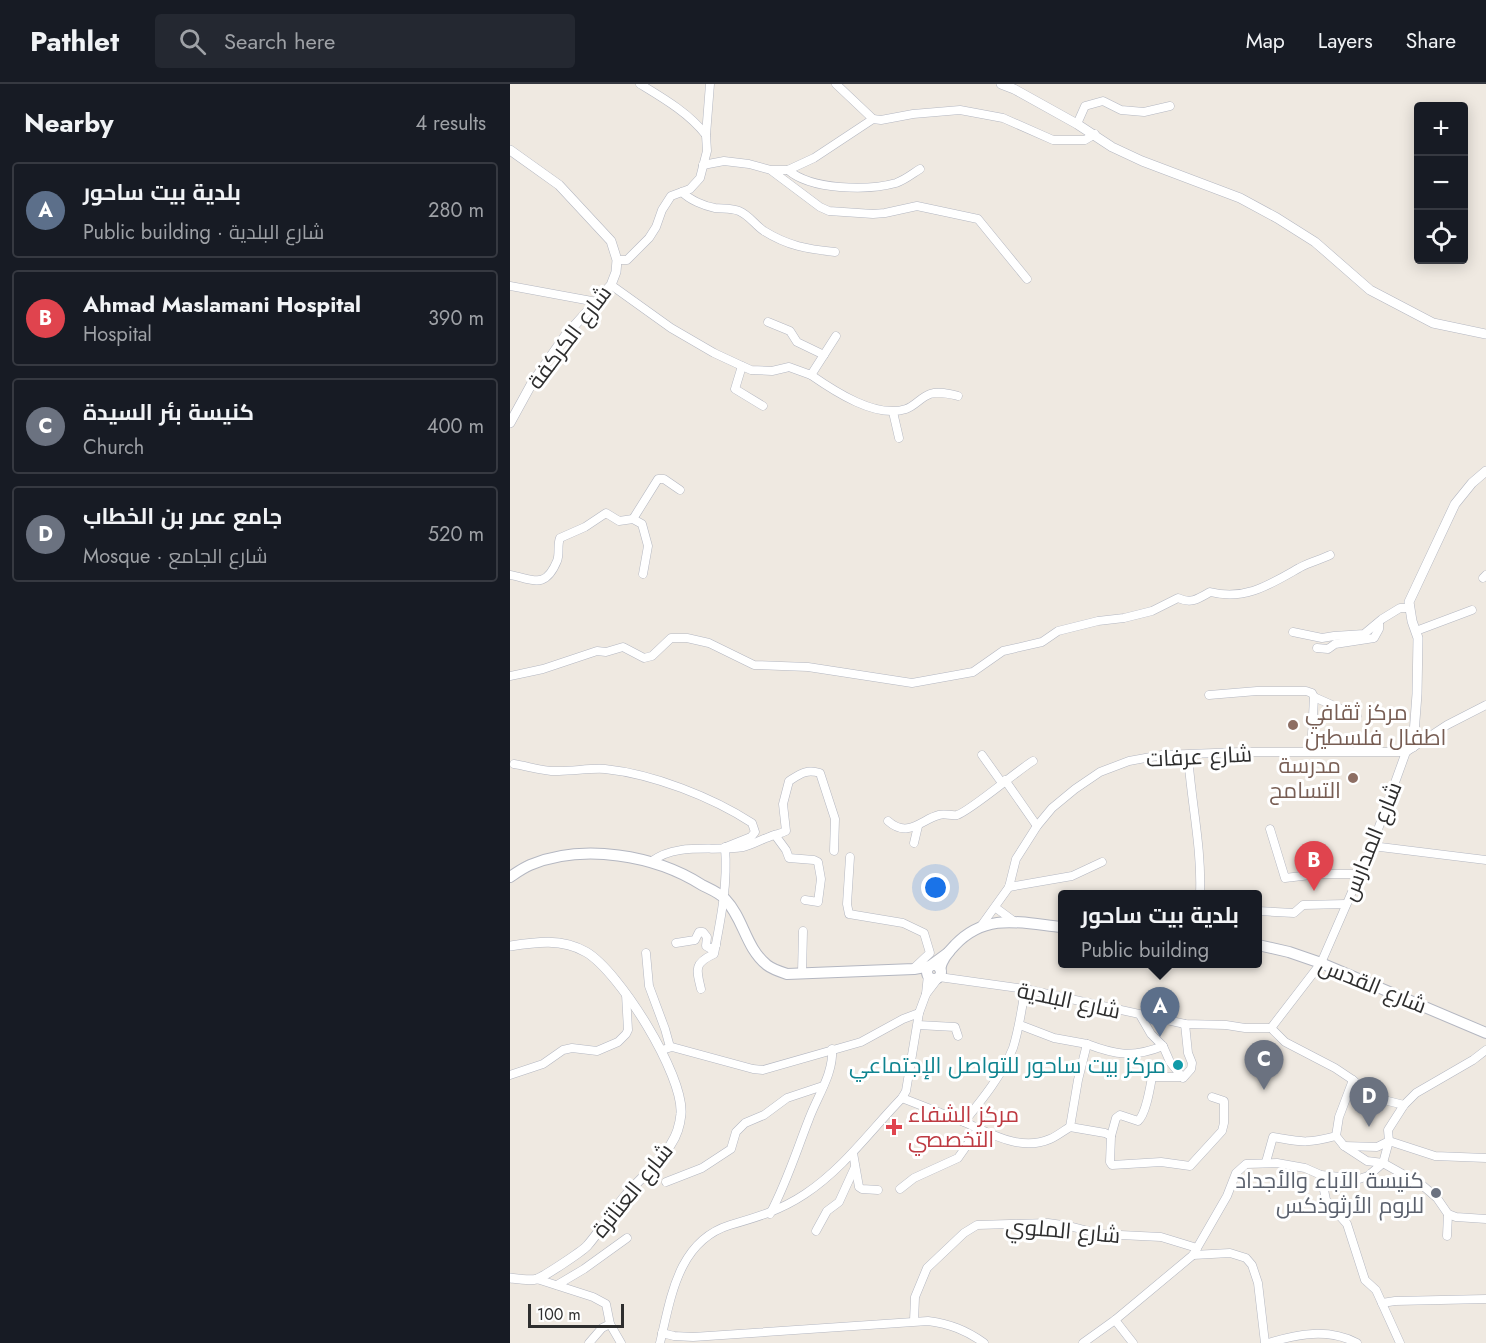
<!DOCTYPE html>
<html lang="en">
<head>
<meta charset="utf-8">
<style>
  body { margin:0; font-family:Jost,Cairo,sans-serif; background:#242831; color:#f1f3f6 }
  .controls { position:absolute; right:18px; top:18px; display:grid; overflow:hidden; border-radius:6px; box-shadow:0 3px 15px #0003 }
  .controls button { width:54px; height:54px; display:grid; place-items:center; padding:0; border:0; border-bottom:2px solid #363941; background:#171b24; color:#f1f3f6; font:30px sans-serif }
  .scale { position:absolute; left:18px; bottom:15px; width:96px; box-sizing:border-box; padding-left:6px; border:3px solid #2e2e2e; border-top:0; font-size:16px; line-height:21px; white-space:nowrap; color:#2e2e2e; -webkit-text-stroke:4px #fff; paint-order:stroke }
  .you { position:absolute; left:426px; top:804px; width:21px; height:21px; margin:-15px; border:4px solid #fff; border-radius:50%; background:#1a73e8; box-shadow:0 0 0 9px #1a73e833 }
  .badge { display:grid; place-items:center; width:39px; height:39px; border-radius:50%; background:#4264fb; color:#fff; font-size:20px; font-weight:700 }
  .pin { position:absolute; translate:-50% -50px; filter:drop-shadow(0 2px 3px #0008) }
  .pin::after { content:''; position:absolute; top:32px; width:21px; height:18px; background:inherit; clip-path:polygon(0 0,100% 0,50% 100%) }
  .popup { position:absolute; left:548px; top:806px; width:204px; height:78px; box-sizing:border-box; display:grid; place-content:center; border-radius:6px; background:#171b24; filter:drop-shadow(0 2px 4px #0005); font-size:20px; white-space:nowrap; color:#9ea1a6 }
  .popup b { font-size:22px; color:#f1f3f6 }
  .popup::after { content:''; position:absolute; left:50%; top:100%; margin-left:-12px; border:12px solid transparent; border-top-color:#171b24 }
  .list { margin:0; padding:0; list-style:none }
  h2 { display:flex; justify-content:space-between; align-items:center; height:78px; margin:0; padding:0 24px; font-size:26px }
  h2 small { font-size:20px; font-weight:400; color:#9ea1a6 }
  .list li { display:grid; grid-template-columns:39px 1fr auto; gap:18px; align-items:center; box-sizing:border-box; height:96px; margin:0 12px 12px; padding:0 12px; border:2px solid #363941; border-radius:6px }
  .list b { display:block; font-size:22px; white-space:nowrap }
  .list p { margin:0; font-size:20px; white-space:nowrap; color:#9ea1a6 }
  .list em { font-size:20px; font-style:normal; color:#9ea1a6 }
  .icon { flex:none; width:33px; height:33px; fill:none; stroke:currentColor; stroke-width:2; stroke-linecap:round; stroke-linejoin:round }
  .map { position:relative; flex:none; width:976px; height:1259px; overflow:hidden }
  header { display:flex; align-items:center; gap:36px; box-sizing:border-box; height:84px; padding:0 30px; background:#171b24; border-bottom:2px solid #363941 }
  header strong { font-size:28px }
  nav { display:flex; gap:33px; margin-inline-start:auto; font-size:21px }
  .search { width:420px; height:54px; background:#242831; display:flex; align-items:center; gap:15px; box-sizing:border-box; padding:0 21px; border-radius:6px; color:#9ea1a6; font-size:22px }
  main { display:flex }
  aside { flex:1; background:#171b24 }
  .map>svg:first-child { display:block }
  .lines { fill:none; stroke-linecap:round; stroke-linejoin:round }
  .minor-casing { stroke:#b4b7c1; stroke-width:9 }
  .tertiary-casing { stroke:#b4b7c1; stroke-width:10 }
  .secondary-casing { stroke:#b4b7c1; stroke-width:12 }
  .minor { stroke:#fff; stroke-width:8 }
  .tertiary { stroke:#fff; stroke-width:9 }
  .secondary { stroke:#fff; stroke-width:10 }
  .education-dot { fill:#8d6e63; stroke:#fff; stroke-width:2 }
  .culture-dot { fill:#0f9aa8; stroke:#fff; stroke-width:2 }
  .health-dot { fill:#e0444e; stroke:#fff; stroke-width:2 }
  .worship-dot { fill:#6b7280; stroke:#fff; stroke-width:2 }
  .labels { text-anchor:middle; dominant-baseline:central; stroke-width:6; stroke-linejoin:round; paint-order:stroke }
  .street-label { font-size:22px; fill:#2e2e2e; stroke:#fff }
  .education-label { font-size:22px; fill:#785e54; stroke:#fff; text-anchor:start }
  .culture-label { font-size:22px; fill:#0d838f; stroke:#fff; text-anchor:end }
  .health-label { font-size:22px; fill:#be3a42; stroke:#fff; text-anchor:start }
  .worship-label { font-size:22px; fill:#5b616d; stroke:#fff; text-anchor:end }
</style>
</head>
<body>
<header>
<strong>Pathlet</strong>
<div class="search"><svg class="icon" aria-label="search" viewBox="0 0 24 24"><circle cx="10" cy="10" r="6"/><path d="M15 15l6 6"/></svg>Search here</div>
<nav><a>Map</a><a>Layers</a><a>Share</a></nav>
</header>
<main>
<aside>
<h2>Nearby<small>4 results</small></h2>
<ul class="list">
<li><span class="badge" style="background:#5c6f8a">A</span><div><b>بلدية بيت ساحور</b><p>Public building · شارع البلدية</p></div><em>280 m</em></li>
<li><span class="badge" style="background:#e0444e">B</span><div><b>Ahmad Maslamani Hospital</b><p>Hospital</p></div><em>390 m</em></li>
<li><span class="badge" style="background:#6b7280">C</span><div><b>كنيسة بئر السيدة</b><p>Church</p></div><em>400 m</em></li>
<li><span class="badge" style="background:#6b7280">D</span><div><b>جامع عمر بن الخطاب</b><p>Mosque · شارع الجامع</p></div><em>520 m</em></li>
</ul>
</aside>
<div class="map">
<svg width="976" height="1259" viewBox="0 0 976 1259">
  <rect width="100%" height="100%" fill="#efe9e1"/>
  <g class="lines">
    <!-- minor casing -->
    <g class="minor-casing">
      <g id="minor">
        <path d="M130 0C153 14 179 29 196 51"/>
        <path d="M326 0 363 35"/>
        <path d="M567 40 575 22 593 17 611 26 634 28 660 22"/>
        <path d="M193 81 214 77 239 80 261 86H278L304 74 363 35 371 36 403 30 450 26 493 34 543 56H575L585 50"/>
        <path d="M278 86C301 106 357 107 386 99 395 96 402 90 410 85"/>
        <path d="M262 87 310 123 319 127 363 130 375 129 407 122 468 135 517 195"/>
        <path d="M172 108C180 116 194 122 205 124 213 125 221 124 229 127 239 131 245 141 254 147 278 162 297 165 325 168"/>
        <path d="M107 176H117L139 154 146 143 152 126 161 112 180 105 190 94 197 67 196 51 200 0"/>
        <path d="M101 201 161 244 204 269 232 282 241 286 262 287 279 283 301 291 326 252"/>
        <path d="M0 202 87 218"/>
        <path d="M258 238 280 247 287 258 314 271"/>
        <path d="M232 282 225 305 253 322"/>
        <path d="M301 291C324 307 366 335 396 325 405 322 411 313 420 310 429 307 440 310 448 312"/>
        <path d="M383 328 389 354"/>
        <path d="M123 435 148 395H154L170 406"/>
        <path d="M0 491C23 495 35 506 47 477 50 470 47 461 50 454L75 443 96 429 109 437 123 435 132 440 138 462 133 490"/>
        <path d="M973 494 976 491"/>
        <path d="M906 547 962 526"/>
        <path d="M783 548 812 554 824 552 854 550 872 535 890 524H900"/>
        <path d="M807 564 818 565 825 560 864 554 869 545V540"/>
        <path d="M0 592 33 585 87 567 96 568 113 563 134 574 142 572 161 554H177L199 559 244 581 298 583 402 599 463 588 493 567 532 558 548 547 588 537 614 534 642 527 668 514C681 520 688 515 700 508 735 517 759 501 789 484 799 478 810 476 820 471"/>
        <path d="M699 611 747 607H796L802 609 804 613 802 652 805 667"/>
        <path d="M804 613 847 632"/>
        <path d="M472 671 492 699"/>
        <path d="M678 671C681 717 692 764 690 810"/>
        <path d="M4 680C18 682 34 688 49 687 65 687 80 684 95 685 143 690 202 713 242 739L245 748 241 753 216 763"/>
        <path d="M495 696 527 742"/>
        <path d="M378 737C398 755 412 735 429 731 434 729 441 732 447 731 459 728 508 686 523 677"/>
        <path d="M760 745 775 794 809 790H848"/>
        <path d="M265 751 276 766 279 774 304 776 308 778 311 795 308 818 295 816"/>
        <path d="M404 759 408 742"/>
        <path d="M862 762 976 776"/>
        <path d="M340 773 337 820 339 830 393 839 414 849 420 869 404 884"/>
        <path d="M142 777C168 758 203 768 233 763 242 761 250 756 259 753 265 750 271 750 276 747L273 720 279 697C290 690 296 685 310 689L325 735 324 767"/>
        <path d="M499 803 562 792 592 778"/>
        <path d="M486 824 505 838"/>
        <path d="M748 827 784 829 793 821 836 820"/>
        <path d="M471 842 499 803 506 775 527 742 542 724 565 705 590 688 619 677 652 671 731 668H896L937 641 976 621"/>
        <path d="M166 859 185 856 189 848H193L197 853 196 862 201 865 206 861"/>
        <path d="M136 869 139 902 155 945 160 963"/>
        <path d="M292 889 293 847"/>
        <path d="M191 905C186 885 184 879 204 870 211 834 218 800 215 763"/>
        <path d="M416 910 418 891"/>
        <path d="M408 941 445 943 448 952"/>
        <path d="M510 941 544 954 577 960 568 996 560 1043 595 1049 601 1052 600 1078 602 1081 651 1078 680 1082 712 1047 714 1039V1017L702 1013"/>
        <path d="M761 944 775 958 825 984 843 996 829 1033 826 1052 834 1062 857 1077 873 1079 912 1101 927 1114 938 1130 946 1133 976 1135"/>
        <path d="M761 944 811 879 862 762 896 668"/>
        <path d="M577 960C606 971 623 974 653 962L641 950 630 931"/>
        <path d="M653 962 660 978 673 994 681 985 682 979 678 969 675 940"/>
        <path d="M152 966 162 963 243 985 253 986 351 958 393 935 409 929"/>
        <path d="M0 991 33 980 53 966 62 964 87 967 108 958 116 950 118 946 116 910"/>
        <path d="M843 996 862 1013 894 1021"/>
        <path d="M392 1014 454 1038C471 1017 493 990 503 964 509 945 512 925 515 905"/>
        <path d="M454 1038C480 1049 510 1068 540 1055 547 1052 553 1047 560 1043"/>
        <path d="M601 1052 606 1034 610 1031 628 1037C636 1030 640 1004 642 993H672"/>
        <path d="M834 1062 867 1063 879 1057 925 1072 976 1074"/>
        <path d="M343 1069 349 1103 352 1105 368 1106"/>
        <path d="M756 1078 763 1053C792 1058 796 1060 826 1052"/>
        <path d="M811 1091 816 1116 837 1140 855 1196 866 1206 890 1259"/>
        <path d="M156 1098 192 1084 221 1065 226 1048 235 1039 254 1031 277 1014 313 1002"/>
        <path d="M390 1105 404 1094 448 1074 469 1044"/>
        <path d="M260 1130C277 1098 286 1068 299 1035 307 1013 324 989 322 965"/>
        <path d="M306 1147 317 1127 329 1118 345 1083"/>
        <path d="M937 1152 938 1130"/>
        <path d="M683 1171 720 1169 736 1174 742 1181 748 1199 755 1259"/>
        <path d="M27 1195 83 1213 96 1220 100 1240 111 1259"/>
        <path d="M47 1201 74 1185 117 1154"/>
        <path d="M872 1219 885 1217 976 1215"/>
        <path d="M605 1236 623 1259"/>
        <path d="M404 1237 405 1213 417 1184 454 1149 467 1141 538 1139 559 1142 590 1150 651 1153 687 1164"/>
        <path d="M152 1249 164 1252 183 1253 418 1237C440 1240 456 1246 474 1259"/>
        <path d="M79 1259 92 1244 100 1240"/>
        <path d="M150 1259C161 1213 168 1157 220 1141 248 1133 271 1126 295 1110 334 1084 360 1047 392 1014L396 1007 409 929 416 910 429 893 515 905 675 940 716 941 735 944H761"/>
        <path d="M573 1259 605 1236 683 1171 717 1112 726 1089 736 1080 767 1079 795 1084 811 1091 849 1095 858 1092 873 1079 879 1057 878 1046 894 1021 906 1009 963 976 976 966"/>
        <path d="M758 1259C788 1250 818 1244 847 1259"/>
      </g>
    </g>
    <!-- tertiary casing -->
    <g class="tertiary-casing">
      <g id="tertiary">
        <path d="M491 0 504 5 567 40 602 63 632 77 730 114 767 134 805 158 860 206 923 239 976 250"/>
        <path d="M0 66 49 101 101 157 107 176 106 188 101 201 55 252 22 299 0 339"/>
        <path d="M903 663 907 610 908 554 902 537 899 518 945 420 962 399 976 387"/>
        <path d="M0 862C26 858 52 854 76 868 109 887 174 991 171 1030 170 1040 167 1051 161 1060 150 1079 130 1094 116 1111 102 1127 91 1146 77 1162 71 1168 35 1192 27 1195 20 1197 8 1195 0 1194"/>
      </g>
    </g>
    <!-- secondary casing -->
    <g class="secondary-casing">
      <g id="secondary">
        <path d="M0 793C6 789 13 784 20 781 73 759 145 771 192 801 200 805 210 809 215 815 234 835 235 863 257 881 262 885 271 888 277 890L404 885 420 882 439 868"/>
        <path d="M748 861 779 868 811 879 976 949"/>
        <circle cx="424" cy="888" r="7"/>
        <path d="M430 885C432 875 438 868 445 861 476 828 512 839 552 843"/>
      </g>
    </g>
    <!-- minor -->
    <use href="#minor" class="minor"/>
    <!-- tertiary -->
    <use href="#tertiary" class="tertiary"/>
    <!-- secondary -->
    <use href="#secondary" class="secondary"/>
  </g>
  <!-- markers -->
  <g class="education-dot">
    <circle cx="783" cy="641" r="6"/>
    <circle cx="843" cy="694" r="6"/>
  </g>
  <circle class="culture-dot" cx="668" cy="981" r="6"/>
  <path class="health-dot" d="M381 1034h6v6h6v6h-6v6h-6v-6h-6v-6h6z"/>
  <circle class="worship-dot" cx="926" cy="1109" r="6"/>
  <g class="labels">
    <!-- street labels -->
    <g class="street-label">
      <text transform="translate(59 253) rotate(-53)">شارع الكركفة</text>
      <text transform="translate(689 672) rotate(-3)">شارع عرفات</text>
      <text transform="translate(861 757) rotate(-68)">شارع المدارس</text>
      <text transform="translate(863 901) rotate(22)">شارع القدس</text>
      <text transform="translate(559 916) rotate(12)">شارع البلدية</text>
      <text transform="translate(122 1106) rotate(-51)">شارع العناترة</text>
      <text transform="translate(553 1146) rotate(5)">شارع الملوي</text>
    </g>
    <!-- education labels -->
    <g class="education-label">
      <text x="795" y="628">مركز ثقافي<tspan x="795" dy="25">اطفال فلسطين</tspan></text>
      <text x="831" y="681" text-anchor="end">مدرسة<tspan x="831" dy="25">التسامح</tspan></text>
    </g>
    <!-- culture labels -->
    <g class="culture-label">
      <text x="656" y="981">مركز بيت ساحور للتواصل الإجتماعي</text>
    </g>
    <!-- health labels -->
    <g class="health-label">
      <text x="398" y="1030">مركز الشفاء<tspan x="398" dy="25">التخصصي</tspan></text>
    </g>
    <!-- worship labels -->
    <g class="worship-label">
      <text x="914" y="1096">كنيسة الآباء والأجداد<tspan x="914" dy="25">للروم الأرثوذكس</tspan></text>
    </g>
  </g>
</svg>
<div class="controls">
<button>+</button>
<button>−</button>
<button><svg class="icon" aria-label="locate" viewBox="0 0 24 24"><circle cx="12" cy="12" r="6"/><path d="M12 2v4M12 18v4M2 12h4M18 12h4"/></svg></button>
</div>
<div class="scale">100 m</div>
<div class="you"></div>
<div class="pin badge" style="left:650px;top:953px;background:#5c6f8a">A</div>
<div class="popup"><b>بلدية بيت ساحور</b>Public building</div>
<div class="pin badge" style="left:804px;top:807px;background:#e0444e">B</div>
<div class="pin badge" style="left:754px;top:1006px;background:#6b7280">C</div>
<div class="pin badge" style="left:859px;top:1043px;background:#6b7280">D</div>
</div>
</main>
</body>
</html>
